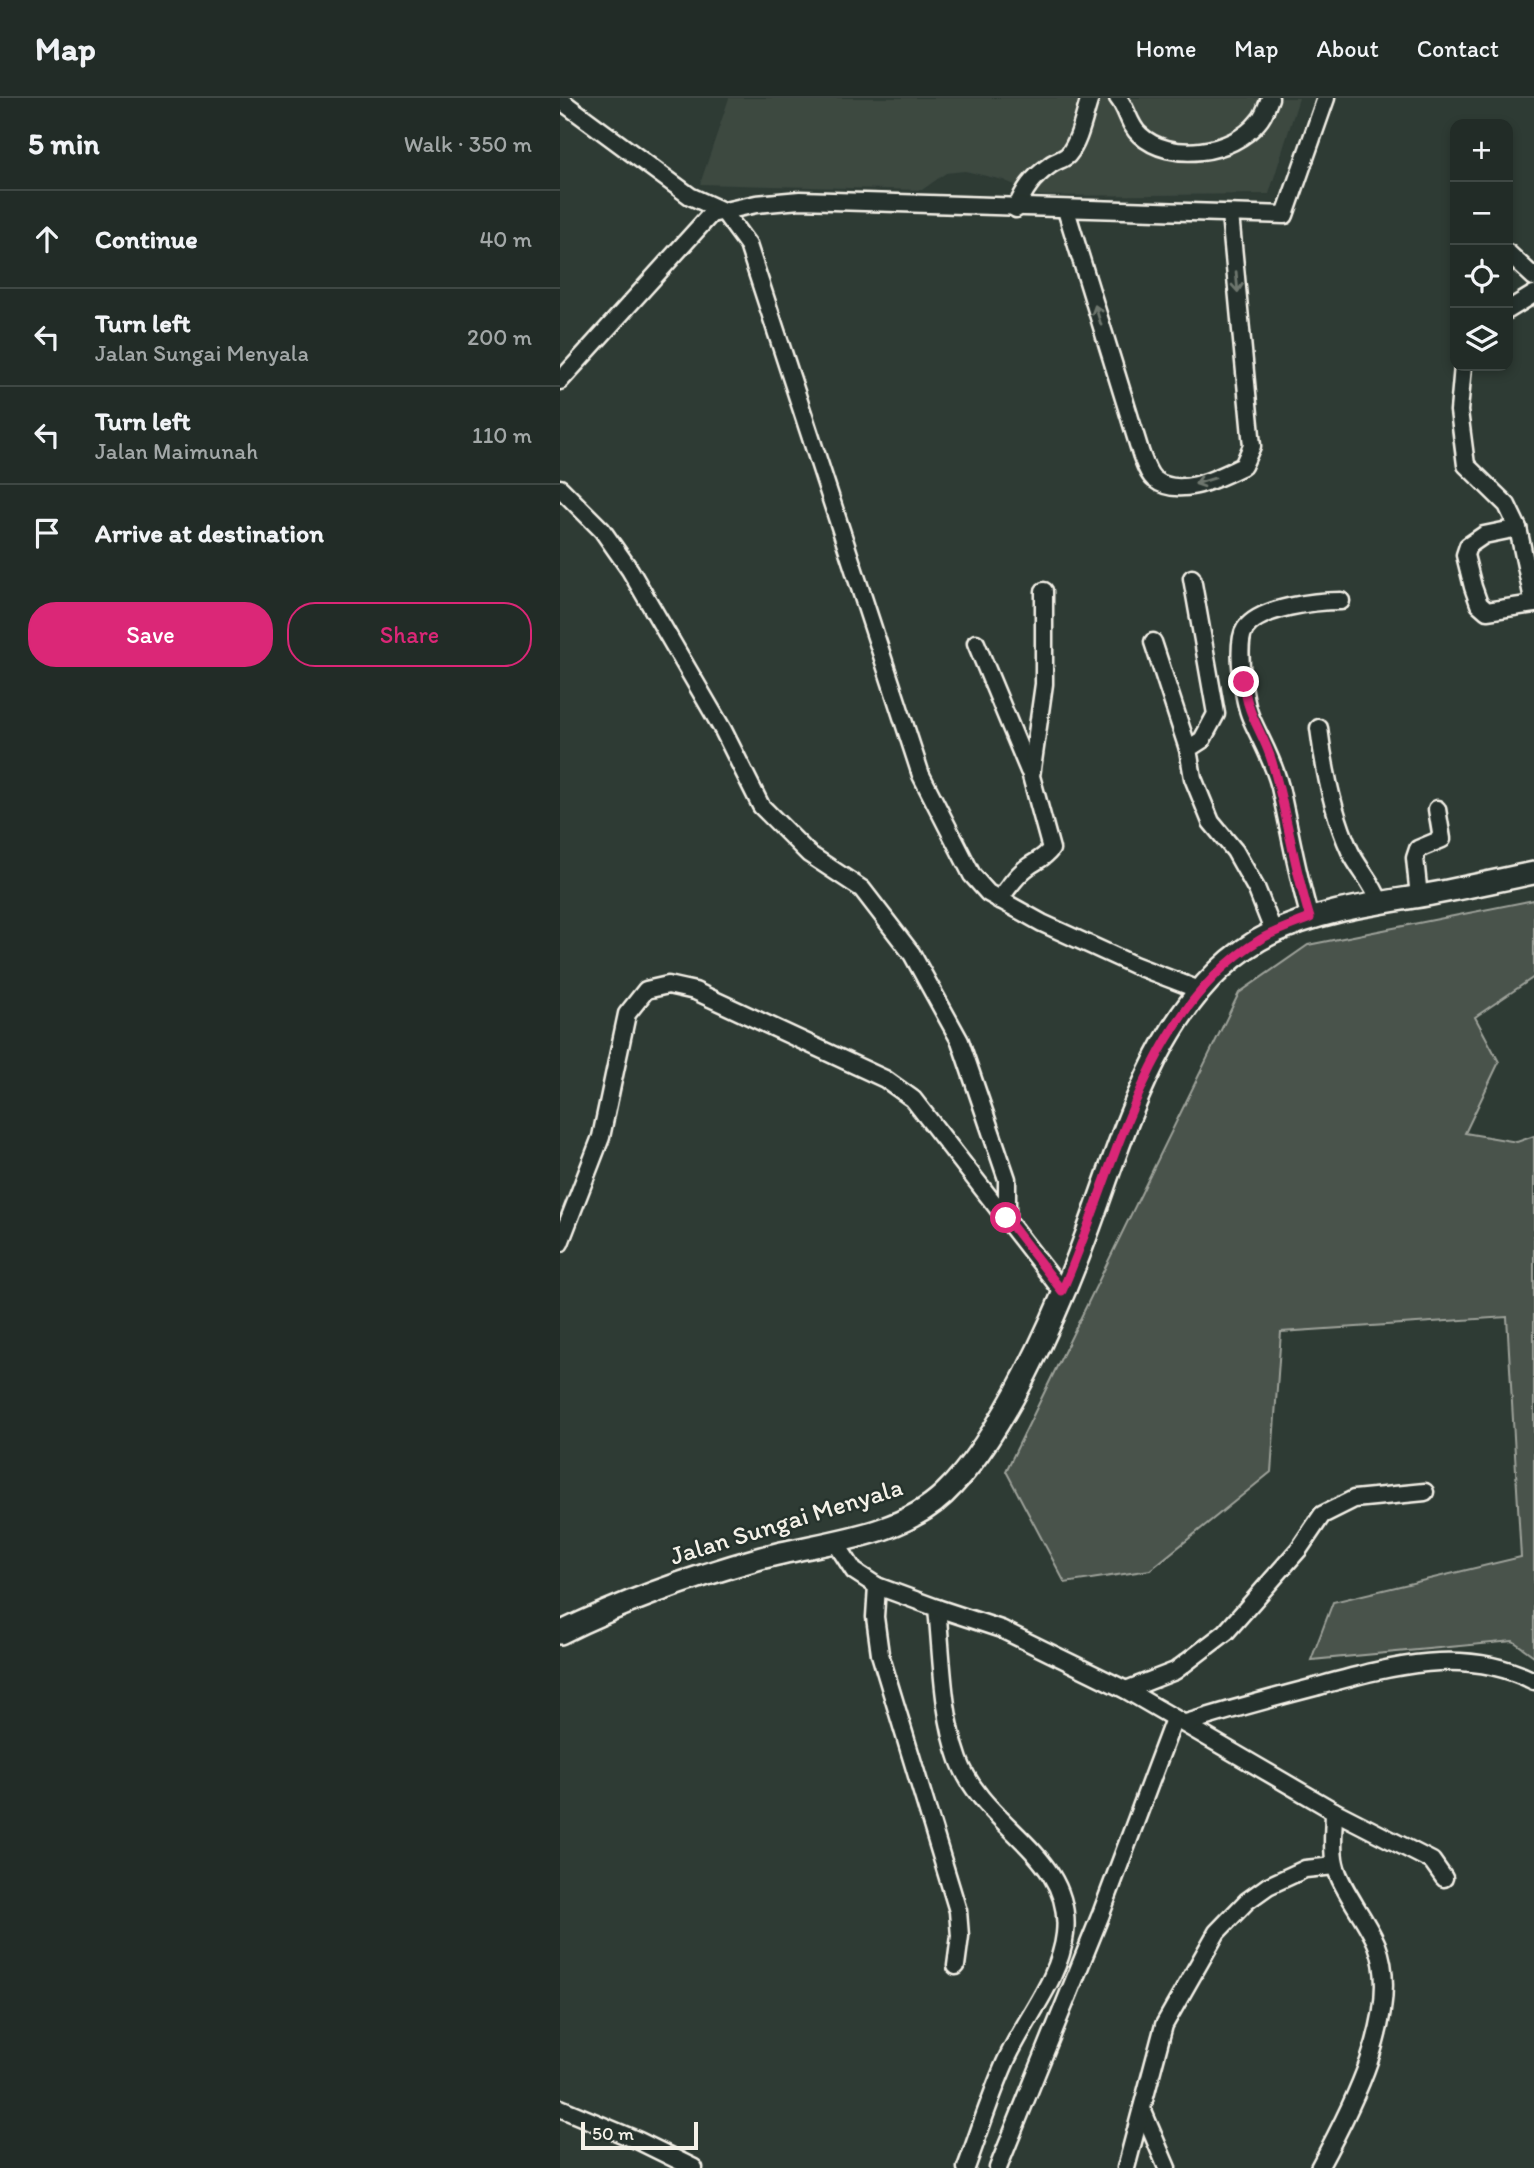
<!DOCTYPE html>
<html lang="en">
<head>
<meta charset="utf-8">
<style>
  body { margin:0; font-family:Itim,sans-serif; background:#2e3833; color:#f1f3f6 }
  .controls { position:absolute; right:21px; top:21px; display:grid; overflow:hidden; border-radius:14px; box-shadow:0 4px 10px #0003 }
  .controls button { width:63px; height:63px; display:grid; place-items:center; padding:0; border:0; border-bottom:2px solid #3f4844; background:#222c27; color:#f1f3f6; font:35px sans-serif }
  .scale { position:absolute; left:21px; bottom:18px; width:117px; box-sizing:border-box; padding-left:7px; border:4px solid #f4f1e8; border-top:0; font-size:19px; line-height:24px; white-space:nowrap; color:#f4f1e8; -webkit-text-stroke:5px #26332d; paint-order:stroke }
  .stop { position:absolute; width:21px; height:21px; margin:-16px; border:5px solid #db2777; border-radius:50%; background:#fff }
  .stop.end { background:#db2777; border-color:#fff; box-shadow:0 2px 7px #0008 }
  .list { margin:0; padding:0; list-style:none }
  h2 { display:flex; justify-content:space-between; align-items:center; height:91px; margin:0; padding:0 28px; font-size:30px }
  h2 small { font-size:23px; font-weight:400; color:#a2a7a7 }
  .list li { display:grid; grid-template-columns:46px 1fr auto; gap:21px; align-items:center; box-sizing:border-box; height:98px; padding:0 28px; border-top:2px solid #3f4844 }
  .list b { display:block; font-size:26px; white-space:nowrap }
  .list p { margin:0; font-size:23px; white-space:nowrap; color:#a2a7a7 }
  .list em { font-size:23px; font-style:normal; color:#a2a7a7 }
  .actions { display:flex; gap:14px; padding:21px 28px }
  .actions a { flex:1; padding:16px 0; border:2px solid #db2777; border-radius:28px; text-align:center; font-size:24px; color:#db2777 }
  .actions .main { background:#db2777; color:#fff }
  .icon { flex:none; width:38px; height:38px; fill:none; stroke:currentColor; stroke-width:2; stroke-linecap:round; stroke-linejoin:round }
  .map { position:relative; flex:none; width:974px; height:2070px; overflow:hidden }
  header { display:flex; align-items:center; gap:42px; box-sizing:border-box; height:98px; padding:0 35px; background:#222c27; border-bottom:2px solid #3f4844 }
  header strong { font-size:33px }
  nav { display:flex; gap:38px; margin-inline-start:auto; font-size:24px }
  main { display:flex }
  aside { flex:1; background:#222c27 }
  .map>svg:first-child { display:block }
  .built { fill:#3c4841 }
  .green { fill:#48524c; stroke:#9ea29a; stroke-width:2 }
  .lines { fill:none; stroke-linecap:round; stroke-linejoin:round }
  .minor-casing { stroke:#f4f1e8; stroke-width:21 }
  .major-casing { stroke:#f4f1e8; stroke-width:26 }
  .minor { stroke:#26332d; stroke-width:16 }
  .major { stroke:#26332d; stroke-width:21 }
  .oneway { stroke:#6e766e }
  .route { stroke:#db2777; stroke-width:9 }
  .labels { text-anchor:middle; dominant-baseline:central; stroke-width:5; stroke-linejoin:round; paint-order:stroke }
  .street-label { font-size:26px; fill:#f4f1e8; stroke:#26332d }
</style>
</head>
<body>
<header>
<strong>Map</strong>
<nav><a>Home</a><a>Map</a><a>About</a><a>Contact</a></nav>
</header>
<main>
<aside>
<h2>5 min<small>Walk · 350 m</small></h2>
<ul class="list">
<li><svg class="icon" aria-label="ahead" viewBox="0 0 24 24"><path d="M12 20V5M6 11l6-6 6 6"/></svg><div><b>Continue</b></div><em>40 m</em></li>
<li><svg class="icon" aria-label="left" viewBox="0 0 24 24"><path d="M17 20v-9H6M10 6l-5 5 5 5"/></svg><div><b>Turn left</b><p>Jalan Sungai Menyala</p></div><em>200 m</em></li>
<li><svg class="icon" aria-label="left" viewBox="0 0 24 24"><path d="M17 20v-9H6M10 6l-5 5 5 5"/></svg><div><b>Turn left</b><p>Jalan Maimunah</p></div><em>110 m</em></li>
<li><svg class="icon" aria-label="arrive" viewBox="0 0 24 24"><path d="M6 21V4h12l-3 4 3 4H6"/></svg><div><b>Arrive at destination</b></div></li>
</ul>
<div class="actions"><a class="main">Save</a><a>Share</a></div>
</aside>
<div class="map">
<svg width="974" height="2070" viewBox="0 0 974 2070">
  <rect width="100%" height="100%" fill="#2e3b34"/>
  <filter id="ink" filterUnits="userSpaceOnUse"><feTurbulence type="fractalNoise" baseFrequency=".0143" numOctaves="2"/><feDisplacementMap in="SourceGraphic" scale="14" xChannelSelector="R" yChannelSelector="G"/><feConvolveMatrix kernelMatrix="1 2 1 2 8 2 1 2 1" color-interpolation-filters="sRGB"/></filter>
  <g filter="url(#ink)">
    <!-- built -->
    <path class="built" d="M169 0H739L709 96 481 98 443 82 405 73 386 75 362 92 140 86Z"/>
    <!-- green -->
    <path class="green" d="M974 802V879L915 919 939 964 905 1035 957 1044 974 1038V1558L953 1543 751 1562 773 1504 961 1459 947 1219 721 1234 711 1374 590 1472 505 1485 446 1373 679 895 748 847Z"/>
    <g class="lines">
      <!-- minor casing -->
      <g class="minor-casing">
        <g id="minor">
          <path d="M558 0C567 10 569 28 580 37 610 65 673 56 698 24 704 18 707 8 710 0"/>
          <path d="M0 2 130 98 163 113 188 147 361 677 412 777 428 795 482 825 574 867 642 893"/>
          <path d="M456 111C464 92 472 80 489 68 494 63 503 62 508 57 520 43 524 17 530 0"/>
          <path d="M506 112 581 356C584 364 588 376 594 381 619 401 658 380 683 368L692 348 670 116"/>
          <path d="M948 155 974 179"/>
          <path d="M948 212 974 196"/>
          <path d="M903 268 899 313 906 367 947 407 958 430 974 506"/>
          <path d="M0 283 151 116 196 106 240 102 725 117 766 0"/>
          <path d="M0 390 42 432 70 472 163 632 201 708 249 756 302 791 352 856 400 943 447 1081V1120"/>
          <path d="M958 430 924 437 908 448 905 457 913 489 919 506 927 513 974 506"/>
          <path d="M632 480 656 616 642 642 628 651 633 680 651 724 675 753 697 792 714 835"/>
          <path d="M593 544 628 651"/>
          <path d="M416 545 469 673"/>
          <path d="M759 630C764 670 773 716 790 753 799 772 812 783 820 805"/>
          <path d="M859 799 855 760 858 751 882 741 877 711"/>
          <path d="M439 802C448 790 457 776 469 768 478 762 484 760 491 751L471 678 484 586V493"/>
          <path d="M750 820C737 777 730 734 720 689 713 662 702 645 691 620 684 604 675 546 685 531 700 509 757 503 781 503"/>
          <path d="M0 1145 41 1039 67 916 86 892 108 887 135 893 325 981 353 1001 502 1193"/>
          <path d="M274 1442 294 1473 317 1488 377 1510C382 1559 382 1615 399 1662 423 1729 514 1757 505 1836 500 1882 463 1923 445 1965 430 1999 419 2035 406 2070"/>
          <path d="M317 1488 315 1519 320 1556 398 1813 400 1838 396 1868"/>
          <path d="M377 1510 441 1531 566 1592 774 1713 872 1763 884 1780"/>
          <path d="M566 1592 615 1573 666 1534 739 1451 762 1417 794 1401 865 1394"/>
          <path d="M626 1625C669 1612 712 1600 755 1589 828 1569 903 1547 974 1583"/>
          <path d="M0 2010 79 2043 134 2070"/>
          <path d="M582 2011 607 2070"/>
          <path d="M438 2070 541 1816 614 1621"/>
          <path d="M566 2070 604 1927 657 1834 687 1803 708 1788 745 1771 775 1768"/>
          <path d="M759 2070C790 2013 843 1913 817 1847 808 1824 779 1788 775 1766 771 1750 774 1730 774 1713"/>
        </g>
      </g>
      <!-- major casing -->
      <g class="major-casing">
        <path id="major" d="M0 1535C67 1502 129 1480 201 1460 260 1444 338 1440 384 1396 442 1341 498 1214 526 1138 565 1034 602 888 712 835 757 814 807 807 855 799 895 792 934 783 974 775"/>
      </g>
      <!-- minor -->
      <use href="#minor" class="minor"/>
      <!-- major -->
      <use href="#major" class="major"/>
    </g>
    <!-- one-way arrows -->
    <defs><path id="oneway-shaft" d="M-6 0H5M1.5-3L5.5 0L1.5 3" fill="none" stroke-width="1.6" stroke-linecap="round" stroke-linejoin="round" transform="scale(1.75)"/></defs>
    <g class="oneway">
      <use href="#oneway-shaft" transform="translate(677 184) rotate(85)"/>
      <use href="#oneway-shaft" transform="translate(538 217) rotate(-107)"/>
      <use href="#oneway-shaft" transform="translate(645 383) rotate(163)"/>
    </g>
  </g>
  <g class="lines" filter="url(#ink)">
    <!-- route -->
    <path class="route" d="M446 1120 502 1193C554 1077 584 911 701 841 716 832 733 827 750 820 734 769 727 715 712 664 703 633 687 619 684 584"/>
  </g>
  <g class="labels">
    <!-- street labels -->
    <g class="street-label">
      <text transform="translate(226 1423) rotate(-17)">Jalan Sungai Menyala</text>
    </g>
  </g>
</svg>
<div class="controls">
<button>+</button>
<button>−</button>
<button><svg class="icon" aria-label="locate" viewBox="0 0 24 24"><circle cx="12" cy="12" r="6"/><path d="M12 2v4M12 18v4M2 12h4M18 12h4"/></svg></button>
<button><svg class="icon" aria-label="layers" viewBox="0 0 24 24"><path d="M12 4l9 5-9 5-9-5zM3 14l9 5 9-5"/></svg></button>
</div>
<div class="scale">50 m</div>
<div class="stop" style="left:446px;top:1120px"></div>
<div class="stop end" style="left:684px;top:584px"></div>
</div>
</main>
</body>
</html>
